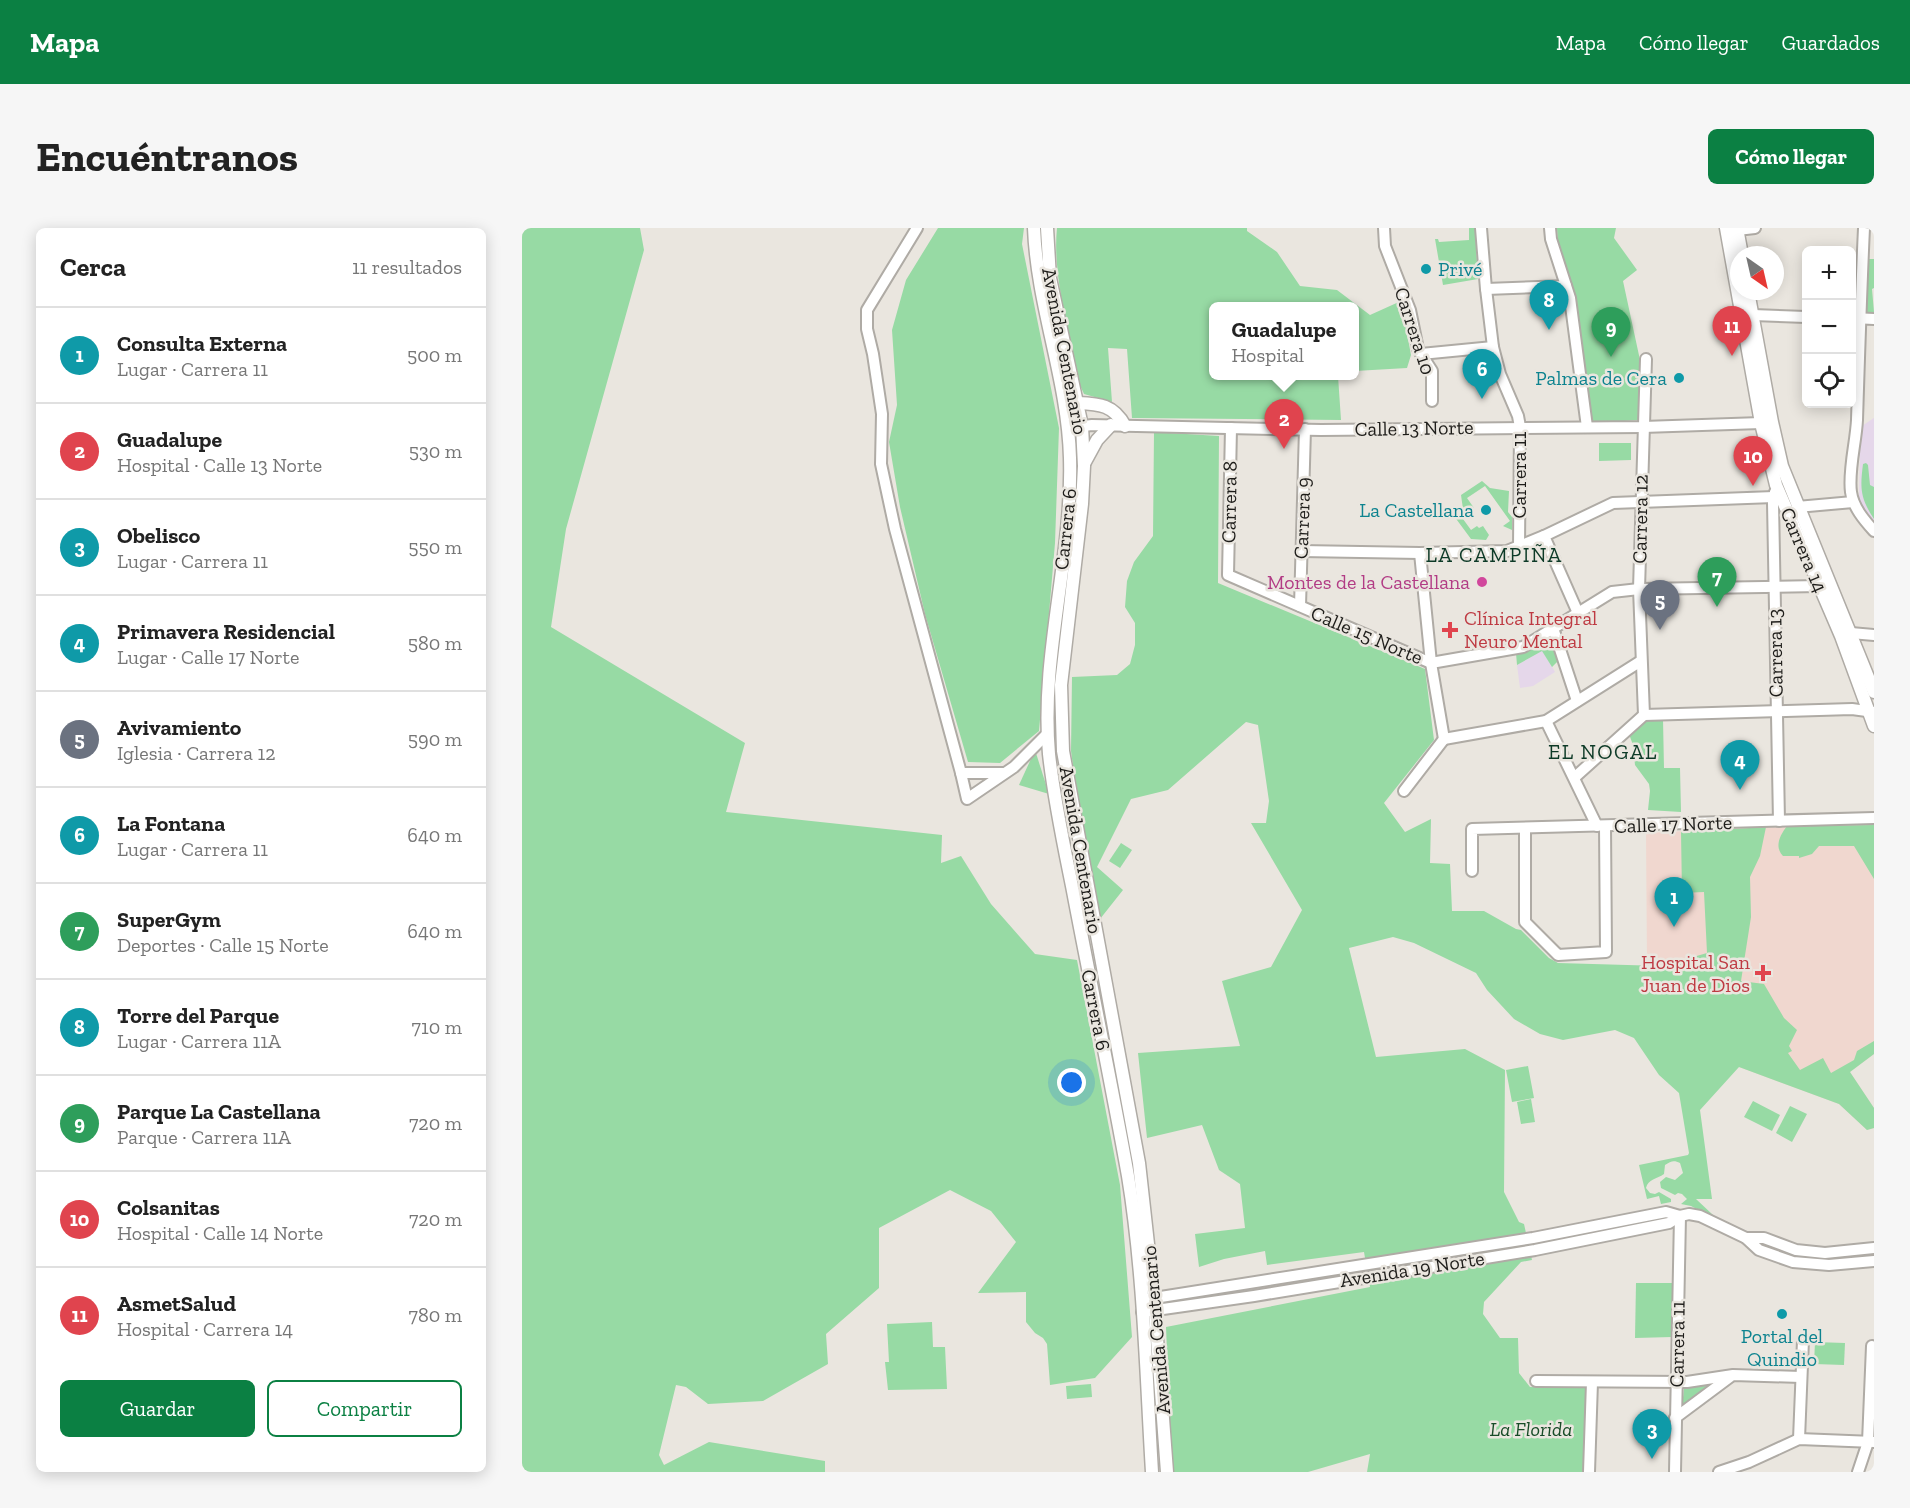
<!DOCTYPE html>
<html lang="es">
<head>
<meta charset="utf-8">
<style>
  body { margin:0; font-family:"Zilla Slab",serif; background:#f6f6f6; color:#222 }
  .controls { position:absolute; right:18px; top:18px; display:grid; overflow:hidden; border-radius:9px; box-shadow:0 3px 15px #0003 }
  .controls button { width:54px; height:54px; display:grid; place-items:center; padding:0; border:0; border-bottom:2px solid #e0e0e0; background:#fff; color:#222; font:30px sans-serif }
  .compass { position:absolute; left:1208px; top:18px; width:54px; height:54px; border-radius:50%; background:#fff; box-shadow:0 3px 15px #0003; rotate:146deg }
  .you { position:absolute; left:550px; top:855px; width:21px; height:21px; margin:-15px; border:4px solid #fff; border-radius:50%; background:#1a73e8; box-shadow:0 0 0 9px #1a73e833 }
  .badge { display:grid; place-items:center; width:39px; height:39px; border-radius:50%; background:#0b8043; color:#fff; font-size:20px; font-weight:700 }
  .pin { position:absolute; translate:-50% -50px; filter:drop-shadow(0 2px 3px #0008) }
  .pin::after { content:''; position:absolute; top:32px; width:21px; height:18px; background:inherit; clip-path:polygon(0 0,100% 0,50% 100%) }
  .popup { position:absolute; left:687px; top:74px; width:150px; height:78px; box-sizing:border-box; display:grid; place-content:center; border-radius:9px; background:#fff; filter:drop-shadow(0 2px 4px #0005); font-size:20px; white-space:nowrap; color:#767676 }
  .popup b { font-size:22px; color:#222 }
  .popup::after { content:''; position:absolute; left:50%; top:100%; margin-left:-12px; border:12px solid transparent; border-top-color:#fff }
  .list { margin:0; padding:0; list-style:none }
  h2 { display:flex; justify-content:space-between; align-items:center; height:78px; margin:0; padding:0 24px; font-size:26px }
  h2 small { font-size:20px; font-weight:400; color:#767676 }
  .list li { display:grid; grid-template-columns:39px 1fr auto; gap:18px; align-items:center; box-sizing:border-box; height:96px; padding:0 24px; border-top:2px solid #e0e0e0 }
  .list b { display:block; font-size:22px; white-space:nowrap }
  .list p { margin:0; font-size:20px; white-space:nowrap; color:#767676 }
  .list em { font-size:20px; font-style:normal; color:#767676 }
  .actions { display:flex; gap:12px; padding:18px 24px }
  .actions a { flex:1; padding:14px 0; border:2px solid #0b8043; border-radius:9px; text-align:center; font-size:21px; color:#0b8043 }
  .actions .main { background:#0b8043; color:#fff }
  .icon { flex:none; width:33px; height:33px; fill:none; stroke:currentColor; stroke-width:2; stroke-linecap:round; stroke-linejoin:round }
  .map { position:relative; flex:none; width:1352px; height:1244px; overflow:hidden; border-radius:9px }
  header { display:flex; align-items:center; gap:36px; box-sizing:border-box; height:84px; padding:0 30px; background:#0b8043; color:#fff }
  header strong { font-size:28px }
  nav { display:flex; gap:33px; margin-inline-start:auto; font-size:21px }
  .intro { display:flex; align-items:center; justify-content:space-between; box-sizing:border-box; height:144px; padding:0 36px }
  h1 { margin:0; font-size:42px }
  .button { padding:15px 27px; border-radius:9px; background:#0b8043; color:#fff; font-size:21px; font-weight:700 }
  main { display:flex; gap:36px; padding:0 36px }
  aside { flex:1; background:#fff; border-radius:9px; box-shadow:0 3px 15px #0003 }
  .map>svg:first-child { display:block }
  .education { fill:#e5d7ea }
  .medical { fill:#f0d7cf }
  .green { fill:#97daa4 }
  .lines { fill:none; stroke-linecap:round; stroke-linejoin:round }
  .minor-casing { stroke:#afaba5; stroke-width:14 }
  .major-casing { stroke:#afaba5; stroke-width:15 }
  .minor { stroke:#fff; stroke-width:10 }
  .major { stroke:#fff; stroke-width:12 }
  .culture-dot { fill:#0f9aa8; stroke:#eae6df; stroke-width:2 }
  .hotel-dot { fill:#d1479c; stroke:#eae6df; stroke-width:2 }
  .health-dot { fill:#e0444e; stroke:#eae6df; stroke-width:2 }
  .labels { text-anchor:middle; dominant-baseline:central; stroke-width:5; stroke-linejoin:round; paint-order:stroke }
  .culture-label { font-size:20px; fill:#0d838f; stroke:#eae6df; text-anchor:end }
  .street-label { font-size:20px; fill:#1e1d1a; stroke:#eae6df }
  .hotel-label { font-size:20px; fill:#b23c85; stroke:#eae6df; text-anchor:end }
  .health-label { font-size:20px; fill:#be3a42; stroke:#eae6df; text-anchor:start }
  .park-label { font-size:20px; font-style:italic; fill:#174c27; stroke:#eae6df }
  .neighbourhood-label { font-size:21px; letter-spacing:1.5px; fill:#0d3a27; stroke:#eae6df }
</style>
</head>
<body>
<header>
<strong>Mapa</strong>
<nav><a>Mapa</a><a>Cómo llegar</a><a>Guardados</a></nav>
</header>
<div class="intro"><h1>Encuéntranos</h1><a class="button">Cómo llegar</a></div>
<main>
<aside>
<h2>Cerca<small>11 resultados</small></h2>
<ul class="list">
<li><span class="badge" style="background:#0f9aa8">1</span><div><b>Consulta Externa</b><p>Lugar · Carrera 11</p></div><em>500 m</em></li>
<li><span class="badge" style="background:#e0444e">2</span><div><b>Guadalupe</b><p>Hospital · Calle 13 Norte</p></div><em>530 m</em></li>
<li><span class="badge" style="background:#0f9aa8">3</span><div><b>Obelisco</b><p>Lugar · Carrera 11</p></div><em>550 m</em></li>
<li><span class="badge" style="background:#0f9aa8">4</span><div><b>Primavera Residencial</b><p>Lugar · Calle 17 Norte</p></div><em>580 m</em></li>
<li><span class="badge" style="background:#6b7280">5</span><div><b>Avivamiento</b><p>Iglesia · Carrera 12</p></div><em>590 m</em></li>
<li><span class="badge" style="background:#0f9aa8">6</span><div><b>La Fontana</b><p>Lugar · Carrera 11</p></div><em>640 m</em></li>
<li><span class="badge" style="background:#2e9e5b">7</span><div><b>SuperGym</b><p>Deportes · Calle 15 Norte</p></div><em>640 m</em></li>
<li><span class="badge" style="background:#0f9aa8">8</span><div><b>Torre del Parque</b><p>Lugar · Carrera 11A</p></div><em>710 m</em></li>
<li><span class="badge" style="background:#2e9e5b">9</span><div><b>Parque La Castellana</b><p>Parque · Carrera 11A</p></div><em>720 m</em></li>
<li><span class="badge" style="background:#e0444e">10</span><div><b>Colsanitas</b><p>Hospital · Calle 14 Norte</p></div><em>720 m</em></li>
<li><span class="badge" style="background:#e0444e">11</span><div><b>AsmetSalud</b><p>Hospital · Carrera 14</p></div><em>780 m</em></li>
</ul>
<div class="actions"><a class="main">Guardar</a><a>Compartir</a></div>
</aside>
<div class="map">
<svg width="1352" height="1244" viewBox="0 0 1352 1244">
  <rect width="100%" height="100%" fill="#eae6df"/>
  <!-- education -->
  <g class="education">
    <path d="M1352 190V295L1337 274 1338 229 1336 226 1340 198Z"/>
    <path d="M1021 422 1033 444 1011 458 998 460 995 437Z"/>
  </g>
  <!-- medical -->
  <path class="medical" d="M1352 597V826L1328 844 1352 880V900L1345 902 1317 876 1217 839 1136 753 1125 736 1124 605 1265 598Z"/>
  <!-- green -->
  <g class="green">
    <path d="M0 0H118L122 22 44 301 29 399 223 515 204 584 420 607 419 635 439 628 469 676 513 726 555 732 598 957 610 1109 573 1150 528 1157 525 1116 521 1110 513 1105 504 1094V1064L456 1065 494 1014 469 983 428 962 357 1000V1060L304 1106 306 1136 241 1173 186 1176 164 1159 154 1157 137 1227 142 1237 187 1214 303 1233V1244H0Z"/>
    <path d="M416 0H502L500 16 537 200 533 315 517 503 478 535 446 534 403 386 378 279 367 214 375 177 370 102 384 52Z"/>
    <path d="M535 0H725V3L755 24 778 58 815 62 848 87 879 73 889 127 885 140 833 143 832 79H692V148H816L819 192 610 190 605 121 586 120 590 174 562 166 557 155C548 108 530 47 535 0Z"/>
    <path d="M947 0H953L956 51 921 57 913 11H916L917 14 947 12Z"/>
    <path d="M1035 0H1094L1092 10 1115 42 1101 53 1118 132 1117 192 1071 195 1068 191 1051 59 1036 17Z"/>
    <path d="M1347 31H1352V60L1350 61 1352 84H1344Z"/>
    <path d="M632 204 697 208 696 355 903 441 912 512 862 575 883 604 909 591 908 635 928 636 930 683H962L994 701 999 702 1027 730 1036 735 1140 738 1185 725 1182 664 1160 665 1159 604 1244 599 1238 628 1228 649 1229 689 1219 753 1242 756 1262 790 1275 802 1267 818 1270 823 1266 825 1278 842 1301 830 1309 845 1332 832 1335 823 1352 813V826L1328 844 1352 880V900L1345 902 1317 876 1217 839 1178 882 1190 971H1174L1191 987 1190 989 1169 978 1159 976 1165 971 1160 966 1156 965 1153 967 1139 960 1138 954 1144 949 1153 952 1161 945 1158 935C1152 932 1149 933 1143 937L1142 946C1135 951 1126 951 1124 960L1128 965 1133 966 1137 964 1149 971V974L1139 976 1137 968 1125 971 1117 937 1166 927 1167 925 1157 865 1137 847 1112 810 1093 802 1041 812 1018 806 992 791 965 762 954 745 892 715 871 709 827 720 854 829 943 821 983 842 982 964 997 994 1002 996 1010 1032 999 1034 962 1074 961 1086 978 1110H996L997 1145 1008 1159 1064 1160 1062 1244H845L848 1226 786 1244H650L644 1099 848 1059 842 1024 745 1037 743 1023 702 1031 677 1039 673 1006 723 1000 718 956 697 942 680 897 625 910 616 825 718 818 700 753 749 739 780 682 729 595H744L747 573 736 497 724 494 646 562 609 571 575 639 601 662 578 691 559 597 549 523 550 449 595 447 608 436 613 417V395L603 379 605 353 612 334 631 308Z"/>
    <path d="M1077 215H1109V232L1077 233Z"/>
    <path d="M1344 235 1346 237 1348 257 1352 259V291C1338 270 1338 260 1341 236Z"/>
    <path d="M960 253 968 260 987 263 986 284 990 289V302L981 298 988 293 963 258 945 270 952 280 941 291 949 302 955 298 957 300 961 298 967 307 964 312 949 311 932 288 941 281 939 267Z"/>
    <path d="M1022 411 1029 413 1037 432 1030 439 1020 423 995 437 994 425Z"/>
    <path d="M1141 491 1142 540H1158L1159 584 1126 582 1128 563 1127 556 1113 537 1111 517 1107 506 1120 493Z"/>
    <path d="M513 522 527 566 497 557Z"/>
    <path d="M1352 597V651L1332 618H1297L1290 626 1277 630V628H1261C1252 619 1258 607 1265 598Z"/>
    <path d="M599 615 610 622 598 640 587 633Z"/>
    <path d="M1006 838 1012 870 990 874 984 842Z"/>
    <path d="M1009 871 1013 894 999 896 995 874Z"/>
    <path d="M1231 873 1258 887 1250 903 1222 889Z"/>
    <path d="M1268 878 1285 886 1270 914 1254 905Z"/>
    <path d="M1114 1055H1150V1109L1113 1110Z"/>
    <path d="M410 1094 411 1119H423L425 1161 366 1162 363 1134H367L365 1096Z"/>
    <path d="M1293 1114 1323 1115 1322 1137 1292 1136Z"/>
    <path d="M569 1156 570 1169 545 1171 544 1158Z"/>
    <path d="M1187 1156V1157L1160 1178 1162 1161Z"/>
  </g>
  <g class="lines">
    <!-- minor casing -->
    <g class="minor-casing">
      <g id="minor">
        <path d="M395 0 345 82V101L351 126 360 186 359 236 373 301 439 545 445 571 492 539 526 505"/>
        <path d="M862 0 863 18 888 82 896 121 910 143V173"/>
        <path d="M959 0 964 61 971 119 978 146 996 188 998 199 997 319"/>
        <path d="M1028 0 1029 11 1048 70 1065 199"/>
        <path d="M1342 0C1339 64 1337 128 1335 192 1334 214 1326 243 1329 264 1331 279 1342 292 1352 303"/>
        <path d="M1215 2 1233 0"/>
        <path d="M964 61 1044 58"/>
        <path d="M1231 87 1284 89"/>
        <path d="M1330 90 1352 91"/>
        <path d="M899 126 971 119"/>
        <path d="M546 200 570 197 799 202 1121 199 1239 195"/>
        <path d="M709 200 706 347 909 435 1001 419 1090 364 1117 361 1297 358"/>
        <path d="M1253 264 1251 275 1257 593"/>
        <path d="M1275 279 1331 274"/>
        <path d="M1022 308 1056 385"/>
        <path d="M779 323 898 325 985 323 1022 308 1091 275 1252 269"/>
        <path d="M898 325 909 435 922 511"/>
        <path d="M778 378 783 201"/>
        <path d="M1031 400 1055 473"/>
        <path d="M1329 405 1352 407"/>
        <path d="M1122 487 1117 361 1124 131"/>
        <path d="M1024 493 1075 598"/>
        <path d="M922 511 1024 493 1119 433"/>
        <path d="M439 545H482"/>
        <path d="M1053 549 1122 487 1330 481 1352 484"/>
        <path d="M882 563 922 511"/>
        <path d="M1003 600V694L1036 727 1084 724 1083 598"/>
        <path d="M950 643V601L1352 590"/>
        <path d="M1224 1010H1242L1274 1022 1303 1025 1352 1020"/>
        <path d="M626 1071 1011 1010 1144 984 1158 988"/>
        <path d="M620 1084 732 1068 1013 1022 1147 995 1158 988 1167 986 1178 988 1224 1010 1237 1022 1271 1034 1307 1037 1352 1033"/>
        <path d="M1014 1153 1165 1154 1211 1147 1279 1149"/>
        <path d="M1153 1190 1208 1149"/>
        <path d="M1277 1211 1281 1112"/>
        <path d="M1067 1244 1070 1154"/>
        <path d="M1153 1244 1158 988"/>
        <path d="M1197 1244 1227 1234 1277 1211 1352 1214"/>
        <path d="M1336 1244 1346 1214 1350 1118"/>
      </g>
    </g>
    <!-- major casing -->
    <g class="major-casing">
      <g id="major">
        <path d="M512 0C515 78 546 152 548 230 551 329 518 427 527 526 532 572 542 618 551 663 569 758 589 853 606 948 622 1045 624 1146 630 1244"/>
        <path d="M525 0 528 50 560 198 562 238 560 276 539 457 541 523 617 935 632 1070 645 1244"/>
        <path d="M1204 0 1239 195 1254 257 1319 408 1352 498"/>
        <path d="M1215 0 1220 27"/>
        <path d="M1226 63 1250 194 1260 238 1352 464"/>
        <path d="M554 175C577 176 591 176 603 198"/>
        <path d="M563 234 575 212 589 197"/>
      </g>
    </g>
    <!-- minor -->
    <use href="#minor" class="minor"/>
    <!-- major -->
    <use href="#major" class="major"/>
  </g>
  <!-- markers -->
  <g class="culture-dot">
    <circle cx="904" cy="41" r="6"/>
    <circle cx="1157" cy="150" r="6"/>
    <circle cx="964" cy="282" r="6"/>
    <circle cx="1260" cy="1086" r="6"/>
  </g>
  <circle class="hotel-dot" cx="960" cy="354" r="6"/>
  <g class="health-dot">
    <path d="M925 393h6v6h6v6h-6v6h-6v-6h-6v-6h6z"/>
    <path d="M1238 736h6v6h6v6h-6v6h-6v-6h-6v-6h6z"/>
  </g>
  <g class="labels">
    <!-- culture labels -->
    <g class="culture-label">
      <text x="916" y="41" text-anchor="start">Privé</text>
      <text x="1145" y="150">Palmas de Cera</text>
      <text x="952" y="282">La Castellana</text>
      <text x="1260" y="1108" text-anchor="middle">Portal del<tspan x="1260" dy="23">Quindio</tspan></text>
    </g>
    <!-- street labels -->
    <g class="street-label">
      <text transform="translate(893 103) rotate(72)">Carrera 10</text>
      <text transform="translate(543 123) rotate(79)">Avenida Centenario</text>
      <text transform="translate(892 200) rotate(-1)">Calle 13 Norte</text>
      <text transform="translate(997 247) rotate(-90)">Carrera 11</text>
      <text transform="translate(707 274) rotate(-89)">Carrera 8</text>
      <text transform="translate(780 290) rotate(-88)">Carrera 9</text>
      <text transform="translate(1118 291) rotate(-89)">Carrera 12</text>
      <text transform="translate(543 301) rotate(-84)">Carrera 6</text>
      <text transform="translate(1282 322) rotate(67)">Carrera 14</text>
      <text transform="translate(845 407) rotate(23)">Calle 15 Norte</text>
      <text transform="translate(1253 425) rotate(-91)">Carrera 13</text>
      <text transform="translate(1151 596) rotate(-2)">Calle 17 Norte</text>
      <text transform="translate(559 622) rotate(80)">Avenida Centenario</text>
      <text transform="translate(574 782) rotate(79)">Carrera 6</text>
      <text transform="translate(890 1041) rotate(-9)">Avenida 19 Norte</text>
      <text transform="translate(634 1102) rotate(-95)">Avenida Centenario</text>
      <text transform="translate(1155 1116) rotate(-89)">Carrera 11</text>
    </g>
    <!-- hotel labels -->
    <g class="hotel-label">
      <text x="948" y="354">Montes de la Castellana</text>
    </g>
    <!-- health labels -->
    <g class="health-label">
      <text x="942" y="390">Clínica Integral<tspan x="942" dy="23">Neuro Mental</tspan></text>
      <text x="1228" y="734" text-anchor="end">Hospital San<tspan x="1228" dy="23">Juan de Dios</tspan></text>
    </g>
    <!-- park labels -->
    <g class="park-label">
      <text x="1009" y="1201">La Florida</text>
    </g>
    <!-- neighbourhood labels -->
    <g class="neighbourhood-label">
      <text x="972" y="326">LA CAMPIÑA</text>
      <text x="1081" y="523">EL NOGAL</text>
    </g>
  </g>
</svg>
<div class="controls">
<button>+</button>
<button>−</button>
<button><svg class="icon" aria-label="locate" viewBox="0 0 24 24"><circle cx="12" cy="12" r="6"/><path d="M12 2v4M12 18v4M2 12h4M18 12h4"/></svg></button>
</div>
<svg class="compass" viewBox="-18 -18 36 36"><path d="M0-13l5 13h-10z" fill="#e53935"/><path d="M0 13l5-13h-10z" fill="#767676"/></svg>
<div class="you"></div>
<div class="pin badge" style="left:1152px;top:699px;background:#0f9aa8">1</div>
<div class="pin badge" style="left:762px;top:221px;background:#e0444e">2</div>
<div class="popup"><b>Guadalupe</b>Hospital</div>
<div class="pin badge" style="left:1130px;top:1231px;background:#0f9aa8">3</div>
<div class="pin badge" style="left:1218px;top:562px;background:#0f9aa8">4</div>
<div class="pin badge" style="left:1138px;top:402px;background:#6b7280">5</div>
<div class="pin badge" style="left:960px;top:171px;background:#0f9aa8">6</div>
<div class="pin badge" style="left:1195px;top:379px;background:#2e9e5b">7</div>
<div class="pin badge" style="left:1027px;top:102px;background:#0f9aa8">8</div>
<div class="pin badge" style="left:1089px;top:129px;background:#2e9e5b">9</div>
<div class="pin badge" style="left:1231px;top:258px;background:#e0444e">10</div>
<div class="pin badge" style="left:1210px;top:128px;background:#e0444e">11</div>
</div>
</main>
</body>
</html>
